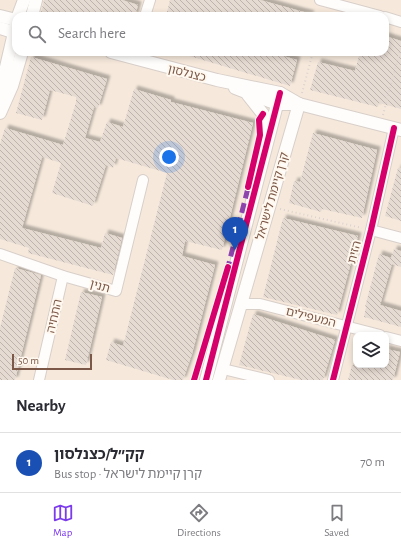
<!DOCTYPE html>
<html lang="en">
<head>
<meta charset="utf-8">
<style>
  body { margin:0; font-family:"Alegreya Sans","Noto Sans Hebrew",sans-serif; background:#f2f2f3; color:#2b2b33 }
  .controls { position:absolute; right:12px; bottom:12px; display:grid; overflow:hidden; border-radius:8px; box-shadow:0 2px 6px #0003 }
  .controls button { width:36px; height:36px; display:grid; place-items:center; padding:0; border:0; border-bottom:1px solid #e1e1e2; background:#fff; color:#2b2b33; font:20px sans-serif }
  .scale { position:absolute; left:12px; bottom:10px; width:80px; box-sizing:border-box; padding-left:4px; border:2px solid #7c5848; border-top:0; font-size:11px; line-height:14px; white-space:nowrap; color:#7c5848; -webkit-text-stroke:3px #fff8ef; paint-order:stroke }
  .you { position:absolute; left:169px; top:157px; width:14px; height:14px; margin:-10px; border:3px solid #fff; border-radius:50%; background:#1a73e8; box-shadow:0 0 0 6px #1a73e833 }
  .badge { display:grid; place-items:center; width:26px; height:26px; border-radius:50%; background:#7c3aed; color:#fff; font-size:13px; font-weight:700 }
  .pin { position:absolute; translate:-50% -33px; filter:drop-shadow(0 1px 2px #0008) }
  .pin::after { content:''; position:absolute; top:21px; width:14px; height:12px; background:inherit; clip-path:polygon(0 0,100% 0,50% 100%) }
  .list { margin:0; padding:0; list-style:none }
  h2 { display:flex; justify-content:space-between; align-items:center; height:52px; margin:0; padding:0 16px; font-size:17px }
  h2 small { font-size:13px; font-weight:400; color:#7c7c81 }
  .list li { display:grid; grid-template-columns:26px 1fr auto; gap:12px; align-items:center; box-sizing:border-box; height:60px; padding:0 16px; border-top:1px solid #e1e1e2 }
  .list b { display:block; font-size:15px; white-space:nowrap }
  .list p { margin:0; font-size:13px; white-space:nowrap; color:#7c7c81 }
  .list em { font-size:13px; font-style:normal; color:#7c7c81 }
  .icon { flex:none; width:22px; height:22px; fill:none; stroke:currentColor; stroke-width:2; stroke-linecap:round; stroke-linejoin:round }
  .map { position:relative; flex:none; width:401px; height:380px; overflow:hidden }
  .search { position:absolute; background:#fff; box-shadow:0 2px 6px #0003; left:12px; right:12px; top:12px; height:44px; display:flex; align-items:center; gap:10px; box-sizing:border-box; padding:0 14px; border-radius:12px; color:#7c7c81; font-size:15px }
  .sheet { height:112px; background:#fff }
  nav { display:flex; justify-content:space-around; align-items:center; box-sizing:border-box; height:56px; border-top:1px solid #e1e1e2; background:#fff; font-size:11px; color:#7c7c81 }
  nav a { display:grid; justify-items:center; gap:2px }
  nav .on { color:#7c3aed }
  .map>svg:first-child { display:block }
  .residential { fill:#f6e9dc; fill-rule:evenodd }
  .building { fill:url(#building-back-hatch); filter:url(#shadow) }
  .lines { fill:none; stroke-linecap:round; stroke-linejoin:round }
  .minor-casing { stroke:#d8cfc9; stroke-width:12 }
  .tertiary-casing { stroke:#d8cfc9; stroke-width:14 }
  .path { stroke:#dcd2cd; stroke-width:2; stroke-dasharray:1 3; stroke-linecap:butt }
  .minor { stroke:#fefdfc; stroke-width:10 }
  .tertiary { stroke:#fefdfc; stroke-width:12 }
  .quiet { stroke:#8e44ad; stroke-width:5; stroke-dasharray:10 5; stroke-linecap:butt }
  .cycleway-casing { stroke:#fff8ef; stroke-width:8 }
  .cycleway { stroke:#d6006c; stroke-width:6 }
  .labels { text-anchor:middle; dominant-baseline:central; stroke-width:4; stroke-linejoin:round; paint-order:stroke }
  .street-label { font-size:12px; fill:#7c5848; stroke:#fff8ef }
</style>
</head>
<body>
<div class="map">
<svg width="401" height="380" viewBox="0 0 401 380">
  <defs>
    <pattern id="building-back-hatch" width="6" height="6" patternUnits="userSpaceOnUse"><rect width="6" height="6" fill="#e6dbd3"/><path d="M-1 5l2 2M0 0l6 6M5-1l2 2" fill="none" stroke="#bfb4ad"/></pattern>
    <filter id="shadow"><feDropShadow dx="3.5" dy="-3.5" stdDeviation="1" flood-color="#0004"/></filter>
  </defs>
  <rect width="100%" height="100%" fill="#f9f3ec"/>
  <!-- residential -->
  <path class="residential" d="M0 0H401V380H0ZM16 16H385V52H16ZM356 335H386V365H356Z"/>
  <!-- building -->
  <g class="building">
    <path d="M44 0H122L138 5 135 16H40Z"/>
    <path d="M170 0H260L311 14 310 16H166Z"/>
    <path d="M385 36 401 41V109L379 103 378 107 310 90 318 62 355 71 360 52H385Z"/>
    <path d="M184 52H254L268 56 269 52 297 60 290 86 183 54Z"/>
    <path d="M31 57 107 79 98 108 94 107 85 138 100 142 107 122 123 127 134 89 171 100V102L253 123 222 250 185 241 182 256 215 265 192 354 183 380H173L106 360 111 342 123 346 167 173 116 158 113 168 106 165 93 206 52 193 61 163 42 157 22 228 101 248 105 233 122 238 113 275 28 253 29 248 0 239V144L5 128 63 145 76 102V97L50 90 42 120 16 113Z"/>
    <path d="M313 133 377 150 362 218 322 209 321 212 289 203 294 181 300 182Z"/>
    <path d="M398 168H401V221L385 216Z"/>
    <path d="M283 218 358 236 337 315 263 297Z"/>
    <path d="M394 249 401 251V267L392 264 380 305 401 311V327L364 317 366 307H365L379 254 391 258Z"/>
    <path d="M15 268 41 275 15 380H0V328Z"/>
    <path d="M81 292 102 297 86 365 65 360Z"/>
    <path d="M253 314 335 340 323 380H301L239 365Z"/>
    <path d="M386 349 400 352 393 380H348L352 365H386Z"/>
  </g>
  <g class="lines">
    <!-- minor casing -->
    <g class="minor-casing">
      <g id="minor">
        <path d="M320 0 380 16"/>
        <path d="M145 16 150 0"/>
        <path d="M385 17 401 22"/>
        <path d="M371 230 401 238"/>
        <path d="M0 254 63 276 116 291 143 180"/>
        <path d="M241 304H260L380 335"/>
        <path d="M386 337 401 341"/>
        <path d="M223 369 269 380"/>
        <path d="M39 380 63 276"/>
        <path d="M333 380 371 230 394 128"/>
      </g>
    </g>
    <!-- tertiary casing -->
    <g class="tertiary-casing">
      <g id="tertiary">
        <path d="M0 16 16 20"/>
        <path d="M18 16 24 0"/>
        <path d="M32 16 36 0"/>
        <path d="M0 28 16 33"/>
        <path d="M111 52 217 80 280 93 299 104"/>
        <path d="M235 88 277 104H299L401 130"/>
        <path d="M0 93 16 24"/>
        <path d="M248 95 263 114 269 132"/>
        <path d="M0 113 12 86 22 52"/>
        <path d="M206 380 280 93"/>
        <path d="M219 380 299 104"/>
      </g>
    </g>
    <!-- path -->
    <g class="path">
      <path d="M302 93 313 52"/>
      <path d="M383 115 401 47"/>
      <path d="M280 209 362 228"/>
    </g>
    <!-- minor -->
    <use href="#minor" class="minor"/>
    <!-- tertiary -->
    <use href="#tertiary" class="tertiary"/>
    <!-- quiet -->
    <path class="quiet" d="M227 271 249 184"/>
    <!-- cycleway casing -->
    <g class="cycleway-casing">
      <g id="cycleway">
        <path d="M248 187 260 135 259 120 263 114"/>
        <path d="M194 380 228 267"/>
        <path d="M206 380 280 93"/>
        <path d="M333 380 371 230 394 128"/>
      </g>
    </g>
    <!-- cycleway -->
    <use href="#cycleway" class="cycleway"/>
  </g>
  <g class="labels">
    <!-- street labels -->
    <g class="street-label">
      <text transform="translate(187 73) rotate(14)">כצנלסון</text>
      <text transform="translate(272 196) rotate(-74)">קרן קיימת לישראל</text>
      <text transform="translate(354 252) rotate(-75)">הזית</text>
      <text transform="translate(100 286) rotate(16)">תנין</text>
      <text transform="translate(54 316) rotate(-77)">התחיה</text>
      <text transform="translate(311 317) rotate(14)">המעפילים</text>
    </g>
  </g>
</svg>
<div class="controls">
<button><svg class="icon" aria-label="layers" viewBox="0 0 24 24"><path d="M12 4l9 5-9 5-9-5zM3 14l9 5 9-5"/></svg></button>
</div>
<div class="scale">50 m</div>
<div class="you"></div>
<div class="pin badge" style="left:235px;top:250px;background:#1a4fb4">1</div>
<div class="search"><svg class="icon" aria-label="search" viewBox="0 0 24 24"><circle cx="10" cy="10" r="6"/><path d="M15 15l6 6"/></svg>Search here</div>
</div>
<section class="sheet">
<h2>Nearby<small></small></h2>
<ul class="list">
<li><span class="badge" style="background:#1a4fb4">1</span><div><b>קק״ל/כצנלסון</b><p>Bus stop · קרן קיימת לישראל</p></div><em>70 m</em></li>
</ul>
</section>
<nav>
<a class="on"><svg class="icon" aria-label="map" viewBox="0 0 24 24"><path d="M3 6l6-2 6 2 6-2v14l-6 2-6-2-6 2zM9 4v14M15 6v14"/></svg>Map</a>
<a><svg class="icon" aria-label="directions" viewBox="0 0 24 24"><path d="M12 3l9 9-9 9-9-9zM9 14v-3h6M13 9l2 2-2 2"/></svg>Directions</a>
<a><svg class="icon" aria-label="saved" viewBox="0 0 24 24"><path d="M7 4h10v16l-5-4-5 4z"/></svg>Saved</a>
</nav>
</body>
</html>
